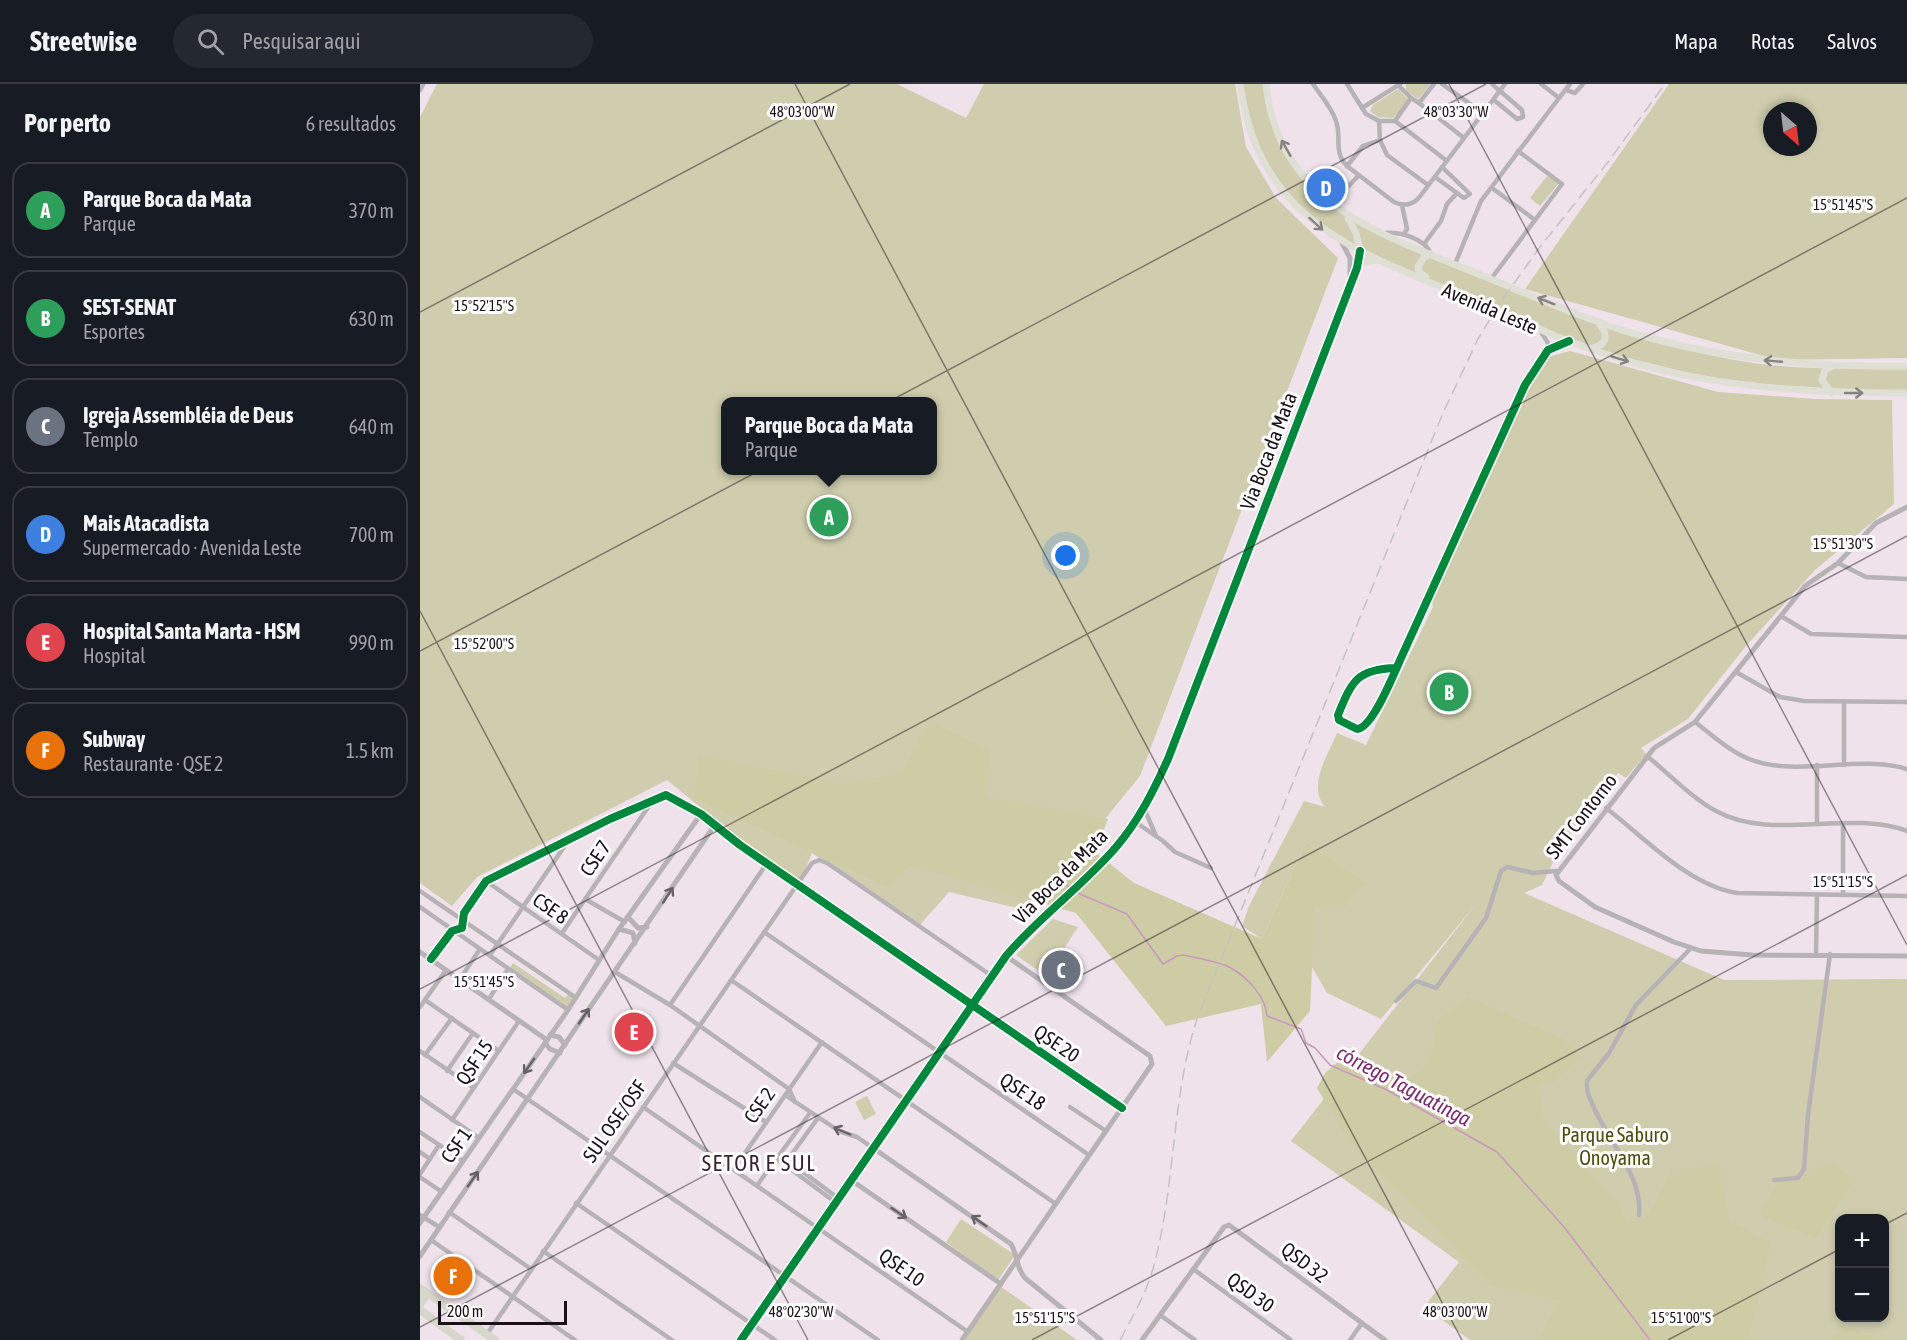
<!DOCTYPE html>
<html lang="pt">
<head>
<meta charset="utf-8">
<style>
  body { margin:0; font-family:"Asap Condensed",sans-serif; background:#242831; color:#f1f3f6 }
  .controls { position:absolute; right:18px; bottom:18px; display:grid; overflow:hidden; border-radius:12px; box-shadow:0 3px 9px #0003 }
  .controls button { width:54px; height:54px; display:grid; place-items:center; padding:0; border:0; border-bottom:2px solid #363941; background:#171b24; color:#f1f3f6; font:30px sans-serif }
  .compass { position:absolute; left:1343px; top:18px; width:54px; height:54px; border-radius:50%; background:#171b24; box-shadow:0 3px 9px #0003; rotate:152deg }
  .scale { position:absolute; left:18px; bottom:15px; width:129px; box-sizing:border-box; padding-left:6px; border:3px solid #1a1218; border-top:0; font-size:16px; line-height:21px; white-space:nowrap; color:#1a1218; -webkit-text-stroke:4px #fff; paint-order:stroke }
  .you { position:absolute; left:646px; top:472px; width:21px; height:21px; margin:-15px; border:4px solid #fff; border-radius:50%; background:#1a73e8; box-shadow:0 0 0 9px #1a73e833 }
  .badge { display:grid; place-items:center; width:39px; height:39px; border-radius:50%; background:#b2afb3; color:#fff; font-size:20px; font-weight:700 }
  .pin { position:absolute; translate:-50% -50%; border:3px solid #fff; box-shadow:0 2px 6px #0006 }
  .popup { position:absolute; left:301px; top:313px; width:216px; height:78px; box-sizing:border-box; display:grid; place-content:center; border-radius:12px; background:#171b24; filter:drop-shadow(0 2px 4px #0005); font-size:20px; white-space:nowrap; color:#9ea1a6 }
  .popup b { font-size:22px; color:#f1f3f6 }
  .popup::after { content:''; position:absolute; left:50%; top:100%; margin-left:-12px; border:12px solid transparent; border-top-color:#171b24 }
  .list { margin:0; padding:0; list-style:none }
  h2 { display:flex; justify-content:space-between; align-items:center; height:78px; margin:0; padding:0 24px; font-size:26px }
  h2 small { font-size:20px; font-weight:400; color:#9ea1a6 }
  .list li { display:grid; grid-template-columns:39px 1fr auto; gap:18px; align-items:center; box-sizing:border-box; height:96px; margin:0 12px 12px; padding:0 12px; border:2px solid #363941; border-radius:18px }
  .list b { display:block; font-size:22px; white-space:nowrap }
  .list p { margin:0; font-size:20px; white-space:nowrap; color:#9ea1a6 }
  .list em { font-size:20px; font-style:normal; color:#9ea1a6 }
  .icon { flex:none; width:33px; height:33px; fill:none; stroke:currentColor; stroke-width:2; stroke-linecap:round; stroke-linejoin:round }
  .map { position:relative; flex:none; width:1487px; height:1256px; overflow:hidden }
  header { display:flex; align-items:center; gap:36px; box-sizing:border-box; height:84px; padding:0 30px; background:#171b24; border-bottom:2px solid #363941 }
  header strong { font-size:28px }
  nav { display:flex; gap:33px; margin-inline-start:auto; font-size:21px }
  .search { width:420px; height:54px; background:#242831; display:flex; align-items:center; gap:15px; box-sizing:border-box; padding:0 21px; border-radius:33px; color:#9ea1a6; font-size:22px }
  main { display:flex }
  aside { flex:1; background:#171b24 }
  .map>svg:first-child { display:block }
  .green { fill:#cfcdad; fill-rule:evenodd }
  .forest { fill:#cdcca4 }
  .lines { fill:none; stroke-linecap:round; stroke-linejoin:round }
  .stream { stroke:#c998be; stroke-width:1.5 }
  .minor { stroke:#b6b2b5; stroke-width:4.5 }
  .tertiary { stroke:#b6b2b5; stroke-width:5 }
  .primary { stroke:#e0dfd6; stroke-width:7 }
  .trunk { stroke:#d6d6ca; stroke-width:8 }
  .rail { stroke:#c5c2c4; stroke-width:1.5; stroke-dasharray:12 6; stroke-linecap:butt }
  .cycleway-casing { stroke:#fff; stroke-width:11 }
  .cycleway { stroke:#00873e; stroke-width:8 }
  .oneway { stroke:#878380 }
  .oneway2 { stroke:#686266 }
  .ticks { fill:none; stroke:#1a1218; stroke-width:1.5; stroke-opacity:0.45 }
  .labels { text-anchor:middle; dominant-baseline:central; stroke-width:6; stroke-linejoin:round; paint-order:stroke }
  .street-label { font-size:20px; fill:#1a1218; stroke:#fff }
  .park-label { font-size:20px; fill:#484d10; stroke:#fff }
  .water-label { font-size:21px; font-style:italic; fill:#792b6c; stroke:#fff }
  .quarter-label { font-size:22px; letter-spacing:1.5px; fill:#382534; stroke:#fff }
  .ticks-label { font-size:15px; text-anchor:middle; fill:#1a1218; stroke:#fff; stroke-width:6; stroke-linejoin:round; paint-order:stroke }
</style>
</head>
<body>
<header>
<strong>Streetwise</strong>
<div class="search"><svg class="icon" aria-label="search" viewBox="0 0 24 24"><circle cx="10" cy="10" r="6"/><path d="M15 15l6 6"/></svg>Pesquisar aqui</div>
<nav><a>Mapa</a><a>Rotas</a><a>Salvos</a></nav>
</header>
<main>
<aside>
<h2>Por perto<small>6 resultados</small></h2>
<ul class="list">
<li><span class="badge" style="background:#2e9e5b">A</span><div><b>Parque Boca da Mata</b><p>Parque</p></div><em>370 m</em></li>
<li><span class="badge" style="background:#2e9e5b">B</span><div><b>SEST-SENAT</b><p>Esportes</p></div><em>630 m</em></li>
<li><span class="badge" style="background:#6b7280">C</span><div><b>Igreja Assembléia de Deus</b><p>Templo</p></div><em>640 m</em></li>
<li><span class="badge" style="background:#3f7fe0">D</span><div><b>Mais Atacadista</b><p>Supermercado · Avenida Leste</p></div><em>700 m</em></li>
<li><span class="badge" style="background:#e0444e">E</span><div><b>Hospital Santa Marta - HSM</b><p>Hospital</p></div><em>990 m</em></li>
<li><span class="badge" style="background:#e8710a">F</span><div><b>Subway</b><p>Restaurante · QSE 2</p></div><em>1.5 km</em></li>
</ul>
</aside>
<div class="map">
<svg width="1487" height="1256" viewBox="0 0 1487 1256">
  <rect width="100%" height="100%" fill="#efe2eb"/>
  <!-- green -->
  <g class="green">
    <path d="M17 0H477L546 34 564 0H815L826 63 856 114 918 174 720 692 610 827 529 808 498 843 392 769 378 803 247 696 57 793 32 822 0 799V33ZM306 318H512V386H306Z"/>
    <path d="M820 0H846C849 41 881 95 913 120 950 150 1000 165 1044 183 1138 222 1231 264 1333 279 1383 286 1436 285 1487 284V306L1406 307 1285 293 1233 280 1169 265 957 176 879 126 838 70Z"/>
    <path d="M986 0H1011L998 15 986 7Z"/>
    <path d="M1249 0H1487V274L1358 276 1105 205ZM1352 27H1388V63H1352Z"/>
    <path d="M978 5 988 15 984 24 973 34 958 33 950 27 953 21Z"/>
    <path d="M1127 92 1139 99 1120 122 1110 114Z"/>
    <path d="M1150 267 1298 308 1395 315 1472 316 1474 420 1395 486 1326 562 1268 635 1221 664 1226 670 1206 694 1198 689 1139 766 1122 801 1104 809 1304 896 1487 895V1256H1050L1004 1223 1039 1178 871 1057 1056 820 961 935 907 909 892 883 894 822 945 799 886 758 842 855 822 842 829 822 884 717 905 723C887 701 908 671 917 649L946 661 1013 523 1012 517 1114 288 1128 273ZM1420 1134H1464V1234H1420Z"/>
    <path d="M633 835 658 843 626 892 596 871Z"/>
    <path d="M93 879 145 914 149 909 155 913 149 925 90 884Z"/>
    <path d="M447 1012 456 1030 444 1036 435 1018Z"/>
    <path d="M541 1135 595 1171 578 1196 526 1158Z"/>
    <path d="M580 1202 657 1256H543Z"/>
  </g>
  <!-- forest -->
  <g class="forest">
    <path d="M510 637 571 667 565 712 688 735 675 768 714 799 842 855 886 758 946 799 925 823 895 822 890 927 847 978 841 920 746 942 656 829 489 781 468 803 274 714 279 671 420 699 482 689Z"/>
    <path d="M1048 913 1143 955 1161 973 1135 997 1119 1002 1124 1036 1200 1120 1207 1141 1228 1131 1252 1087 1299 1079 1310 1138 1351 1159 1329 1254 1334 1256H1117L1140 1217 1070 1201 927 1055 897 1004 905 989 925 972 977 999C1015 987 1010 969 1018 935Z"/>
    <path d="M1413 1079 1434 1095 1396 1154 1339 1131 1360 1095Z"/>
    <path d="M1422 1241 1460 1256H1410Z"/>
  </g>
  <g class="lines">
    <!-- stream -->
    <path class="stream" d="M641 798 660 810 707 830 743 880 757 872 764 871C778 875 798 877 811 884 828 894 846 913 847 932L881 945 886 959 895 964 910 981 967 1006 1077 1068 1144 1143 1230 1256"/>
    <!-- minor -->
    <g class="minor">
      <path d="M893 0C901 12 912 24 916 37 922 54 913 68 927 82"/>
      <path d="M927 0 946 30 959 37"/>
      <path d="M1022 0 1063 29"/>
      <path d="M1072 0 1102 26 1103 33 1097 35 1074 16"/>
      <path d="M978 1 991 14"/>
      <path d="M1146 6 1155 9 1163 0"/>
      <path d="M1139 14 1150 0"/>
      <path d="M999 19 1044 54"/>
      <path d="M942 24 980 0"/>
      <path d="M975 37 991 14 999 19 1014 0"/>
      <path d="M960 56 967 71 1008 101"/>
      <path d="M1027 77 975 37H959L960 56 943 62 927 82 974 118C985 123 994 121 1001 111L1085 0"/>
      <path d="M1022 83 1050 110 1044 114 1037 109"/>
      <path d="M1072 104 1115 136"/>
      <path d="M911 121 938 92"/>
      <path d="M982 121 987 145 984 150"/>
      <path d="M965 149C980 148 1005 154 1011 170"/>
      <path d="M1004 160 1021 137 1027 120 1037 109 1015 93"/>
      <path d="M1035 180 1061 117 1139 14 1121 0"/>
      <path d="M1071 195 1142 100 1098 67"/>
      <path d="M1121 248 1128 259V266"/>
      <path d="M1418 479 1446 493 1487 495"/>
      <path d="M1361 532 1391 550 1487 553"/>
      <path d="M976 584C937 585 932 597 918 631L919 636 937 645C953 644 974 589 981 574L1105 301 1128 266 1147 258"/>
      <path d="M1316 588 1360 613 1384 617 1487 618"/>
      <path d="M1275 638C1292 651 1309 667 1329 675 1378 694 1437 670 1487 685"/>
      <path d="M1227 672C1248 689 1273 715 1296 727 1352 758 1428 725 1487 747"/>
      <path d="M1424 681V617"/>
      <path d="M724 724 736 752"/>
      <path d="M1186 724C1224 753 1269 802 1317 809L1487 812"/>
      <path d="M714 737 743 757 755 768 791 784"/>
      <path d="M1397 740V681"/>
      <path d="M1423 740V811"/>
      <path d="M294 742 702 1024"/>
      <path d="M66 797 179 876"/>
      <path d="M0 807 155 913"/>
      <path d="M165 815 205 838"/>
      <path d="M0 823 148 926"/>
      <path d="M344 848 669 1071"/>
      <path d="M142 849 233 716"/>
      <path d="M1396 870 1397 811"/>
      <path d="M70 871 146 760"/>
      <path d="M11 875 32 847 42 844 44 829 66 797 241 712 252 713 281 730"/>
      <path d="M195 888 250 921 369 1005 375 1018"/>
      <path d="M40 895 60 865"/>
      <path d="M311 896 636 1120"/>
      <path d="M69 915 88 885"/>
      <path d="M5 916 79 967"/>
      <path d="M976 917 996 897 1016 904 1066 834 1081 787 1087 783 1113 789 1136 787"/>
      <path d="M250 921 347 779"/>
      <path d="M0 923 26 886"/>
      <path d="M0 967 54 1004"/>
      <path d="M5 971 32 934"/>
      <path d="M253 979 346 1038"/>
      <path d="M27 987 53 949"/>
      <path d="M93 1005 458 1256"/>
      <path d="M365 1011 419 1047 437 1053 453 1064"/>
      <path d="M0 1013 59 1054"/>
      <path d="M223 1023 548 1248"/>
      <path d="M650 1023 686 1047"/>
      <path d="M32 1036 99 937"/>
      <path d="M0 1048 43 1077"/>
      <path d="M0 1068 10 1075"/>
      <path d="M360 1071 418 1114"/>
      <path d="M357 1075 415 1118"/>
      <path d="M366 1078 398 1034"/>
      <path d="M314 1085 402 958"/>
      <path d="M0 1090 19 1061"/>
      <path d="M0 1093 22 1108"/>
      <path d="M1354 1096 1378 1094 1384 1085 1388 1031 1410 870"/>
      <path d="M338 1100 390 1029"/>
      <path d="M156 1119 355 1256"/>
      <path d="M29 1128 111 1185"/>
      <path d="M0 1131 19 1143"/>
      <path d="M1219 1131C1223 1093 1189 1058 1174 1024 1170 1015 1166 1008 1167 997L1189 969 1216 921 1270 865"/>
      <path d="M11 1156 155 1256"/>
      <path d="M123 1167 252 1256"/>
      <path d="M773 1185 871 1256"/>
      <path d="M740 1231 775 1256"/>
      <path d="M67 1250 392 779 399 776 407 779 572 892"/>
      <path d="M930 1256 942 1239"/>
    </g>
    <!-- tertiary -->
    <g class="tertiary">
      <path d="M0 6 3 0"/>
      <path d="M922 159 930 174V192"/>
      <path d="M1487 423 1456 439 1418 479 1385 502 1275 638 1234 664 1136 791 1139 797 1175 823 1254 858 1281 867 1332 871 1487 872"/>
      <path d="M208 833 218 844 227 843"/>
      <path d="M199 845 213 849 215 859"/>
      <path d="M0 868 127 956"/>
      <path d="M130 951 139 953 145 961"/>
      <path d="M125 959 130 965 140 969"/>
      <path d="M453 1064 591 1160C598 1172 596 1184 605 1194L681 1256"/>
      <path d="M431 1096 581 1200"/>
      <path d="M0 1139 148 926 199 845 281 730 294 742 0 1172"/>
      <path d="M321 1256 586 872C620 832 663 802 697 762 719 736 734 706 748 675L937 184 940 167"/>
      <path d="M542 1256 732 980 730 972 586 872"/>
      <path d="M722 1256 804 1143 809 1141 965 1256"/>
    </g>
    <!-- primary -->
    <g class="primary">
      <path d="M820 0C839 137 933 166 1045 213 1096 235 1147 259 1201 275 1295 304 1389 309 1487 309"/>
      <path d="M846 0C858 118 957 149 1051 187 1111 211 1171 239 1234 255 1318 277 1401 283 1487 282"/>
      <path d="M928 134 936 149 940 167"/>
      <path d="M937 184 943 178 956 176"/>
      <path d="M1006 193 999 188 998 183 1004 173 1011 170"/>
      <path d="M1172 264C1188 261 1188 250 1179 239"/>
      <path d="M1411 309 1402 296 1405 286 1412 282"/>
    </g>
    <!-- trunk -->
    <g class="trunk">
      <path d="M0 1204 75 1256"/>
      <path d="M0 1220 4 1215V1207"/>
      <path d="M0 1226 41 1256"/>
    </g>
    <!-- rail -->
    <path class="rail" d="M700 1256C713 1232 727 1208 734 1181 756 1100 751 1015 777 935L1023 329 1058 255 1080 219 1120 163 1188 78 1245 0"/>
    <!-- cycleway casing -->
    <g class="cycleway-casing">
      <g id="cycleway">
        <path d="M976 584C937 585 932 597 918 631L919 636 937 645C953 644 974 589 981 574L1105 301 1128 266 1149 257"/>
        <path d="M11 875 32 847 42 844 44 829 66 797 190 735 246 711 281 730 320 761 702 1024"/>
        <path d="M321 1256 586 872C620 832 663 802 697 762 719 736 734 706 748 675L937 184 940 167"/>
      </g>
    </g>
    <!-- cycleway -->
    <use href="#cycleway" class="cycleway"/>
  </g>
  <!-- one-way arrows -->
  <defs><path id="oneway-shaft" d="M-6 0H5M1.5-3L5.5 0L1.5 3" fill="none" stroke-width="1.6" stroke-linecap="round" stroke-linejoin="round" transform="scale(1.5)"/></defs>
  <g class="oneway">
    <use href="#oneway-shaft" transform="translate(866 64) rotate(-120)"/>
    <use href="#oneway-shaft" transform="translate(896 140) rotate(42)"/>
    <use href="#oneway-shaft" transform="translate(1126 217) rotate(-158)"/>
    <use href="#oneway-shaft" transform="translate(1200 275) rotate(17)"/>
    <use href="#oneway-shaft" transform="translate(1353 277) rotate(-175)"/>
    <use href="#oneway-shaft" transform="translate(1434 309)"/>
  </g>
  <g class="oneway2">
    <use href="#oneway-shaft" transform="translate(248 811) rotate(-57)"/>
    <use href="#oneway-shaft" transform="translate(164 932) rotate(-56)"/>
    <use href="#oneway-shaft" transform="translate(109 982) rotate(125)"/>
    <use href="#oneway-shaft" transform="translate(422 1047) rotate(-157)"/>
    <use href="#oneway-shaft" transform="translate(53 1095) rotate(-55)"/>
    <use href="#oneway-shaft" transform="translate(479 1129) rotate(34)"/>
    <use href="#oneway-shaft" transform="translate(559 1137) rotate(-145)"/>
  </g>
  <!-- ticks -->
  <path class="ticks" d="M375 0 1042 1256M1029 0 1487 861M0 228 430 0M0 527 388 1256M0 567 1066 0M0 905 1487 114M1464 1141 1487 1129M0 1243 1487 452M612 1256 1487 791M1248 1256 1420 1165"/>
  <g class="labels">
    <!-- street labels -->
    <g class="street-label">
      <text transform="translate(1070 224) rotate(23)">Avenida Leste</text>
      <text transform="translate(848 367) rotate(-69)">Via Boca da Mata</text>
      <text transform="translate(1161 732) rotate(-52)">SMT Contorno</text>
      <text transform="translate(175 774) rotate(-56)">CSE 7</text>
      <text transform="translate(640 792) rotate(-45)">Via Boca da Mata</text>
      <text transform="translate(131 824) rotate(35)">CSE 8</text>
      <text transform="translate(637 959) rotate(34)">QSE 20</text>
      <text transform="translate(54 978) rotate(-56)">QSF 15</text>
      <text transform="translate(603 1007) rotate(34)">QSE 18</text>
      <text transform="translate(339 1021) rotate(-55)">CSE 2</text>
      <text transform="translate(194 1037) rotate(-55)">SUL OSE/OSF</text>
      <text transform="translate(36 1061) rotate(-55)">CSF 1</text>
      <text transform="translate(885 1178) rotate(37)">QSD 32</text>
      <text transform="translate(482 1183) rotate(35)">QSE 10</text>
      <text transform="translate(831 1208) rotate(36)">QSD 30</text>
    </g>
    <!-- park labels -->
    <g class="park-label">
      <text x="1195" y="1050">Parque Saburo<tspan x="1195" dy="23">Onoyama</tspan></text>
    </g>
    <!-- water labels -->
    <g class="water-label">
      <text transform="translate(984 1001) rotate(28)">córrego Taguatinga</text>
    </g>
    <!-- quarter labels -->
    <g class="quarter-label">
      <text x="339" y="1079">SETOR E SUL</text>
    </g>
  </g>
  <g class="ticks-label">
    <text x="382" y="33">48°03'00"W</text>
    <text x="1036" y="33">48°03'30"W</text>
    <text x="1423" y="126">15°51'45"S</text>
    <text x="64" y="227">15°52'15"S</text>
    <text x="1423" y="465">15°51'30"S</text>
    <text x="64" y="565">15°52'00"S</text>
    <text x="1423" y="803">15°51'15"S</text>
    <text x="64" y="903">15°51'45"S</text>
    <text x="381" y="1233">48°02'30"W</text>
    <text x="1035" y="1233">48°03'00"W</text>
    <text x="625" y="1239">15°51'15"S</text>
    <text x="1261" y="1239">15°51'00"S</text>
  </g>
</svg>
<div class="controls">
<button>+</button>
<button>−</button>
</div>
<svg class="compass" viewBox="-18 -18 36 36"><path d="M0-13l5 13h-10z" fill="#e53935"/><path d="M0 13l5-13h-10z" fill="#9ea1a6"/></svg>
<div class="scale">200 m</div>
<div class="you"></div>
<div class="pin badge" style="left:409px;top:433px;background:#2e9e5b">A</div>
<div class="popup"><b>Parque Boca da Mata</b>Parque</div>
<div class="pin badge" style="left:1029px;top:608px;background:#2e9e5b">B</div>
<div class="pin badge" style="left:641px;top:886px;background:#6b7280">C</div>
<div class="pin badge" style="left:906px;top:104px;background:#3f7fe0">D</div>
<div class="pin badge" style="left:214px;top:948px;background:#e0444e">E</div>
<div class="pin badge" style="left:33px;top:1192px;background:#e8710a">F</div>
</div>
</main>
</body>
</html>
